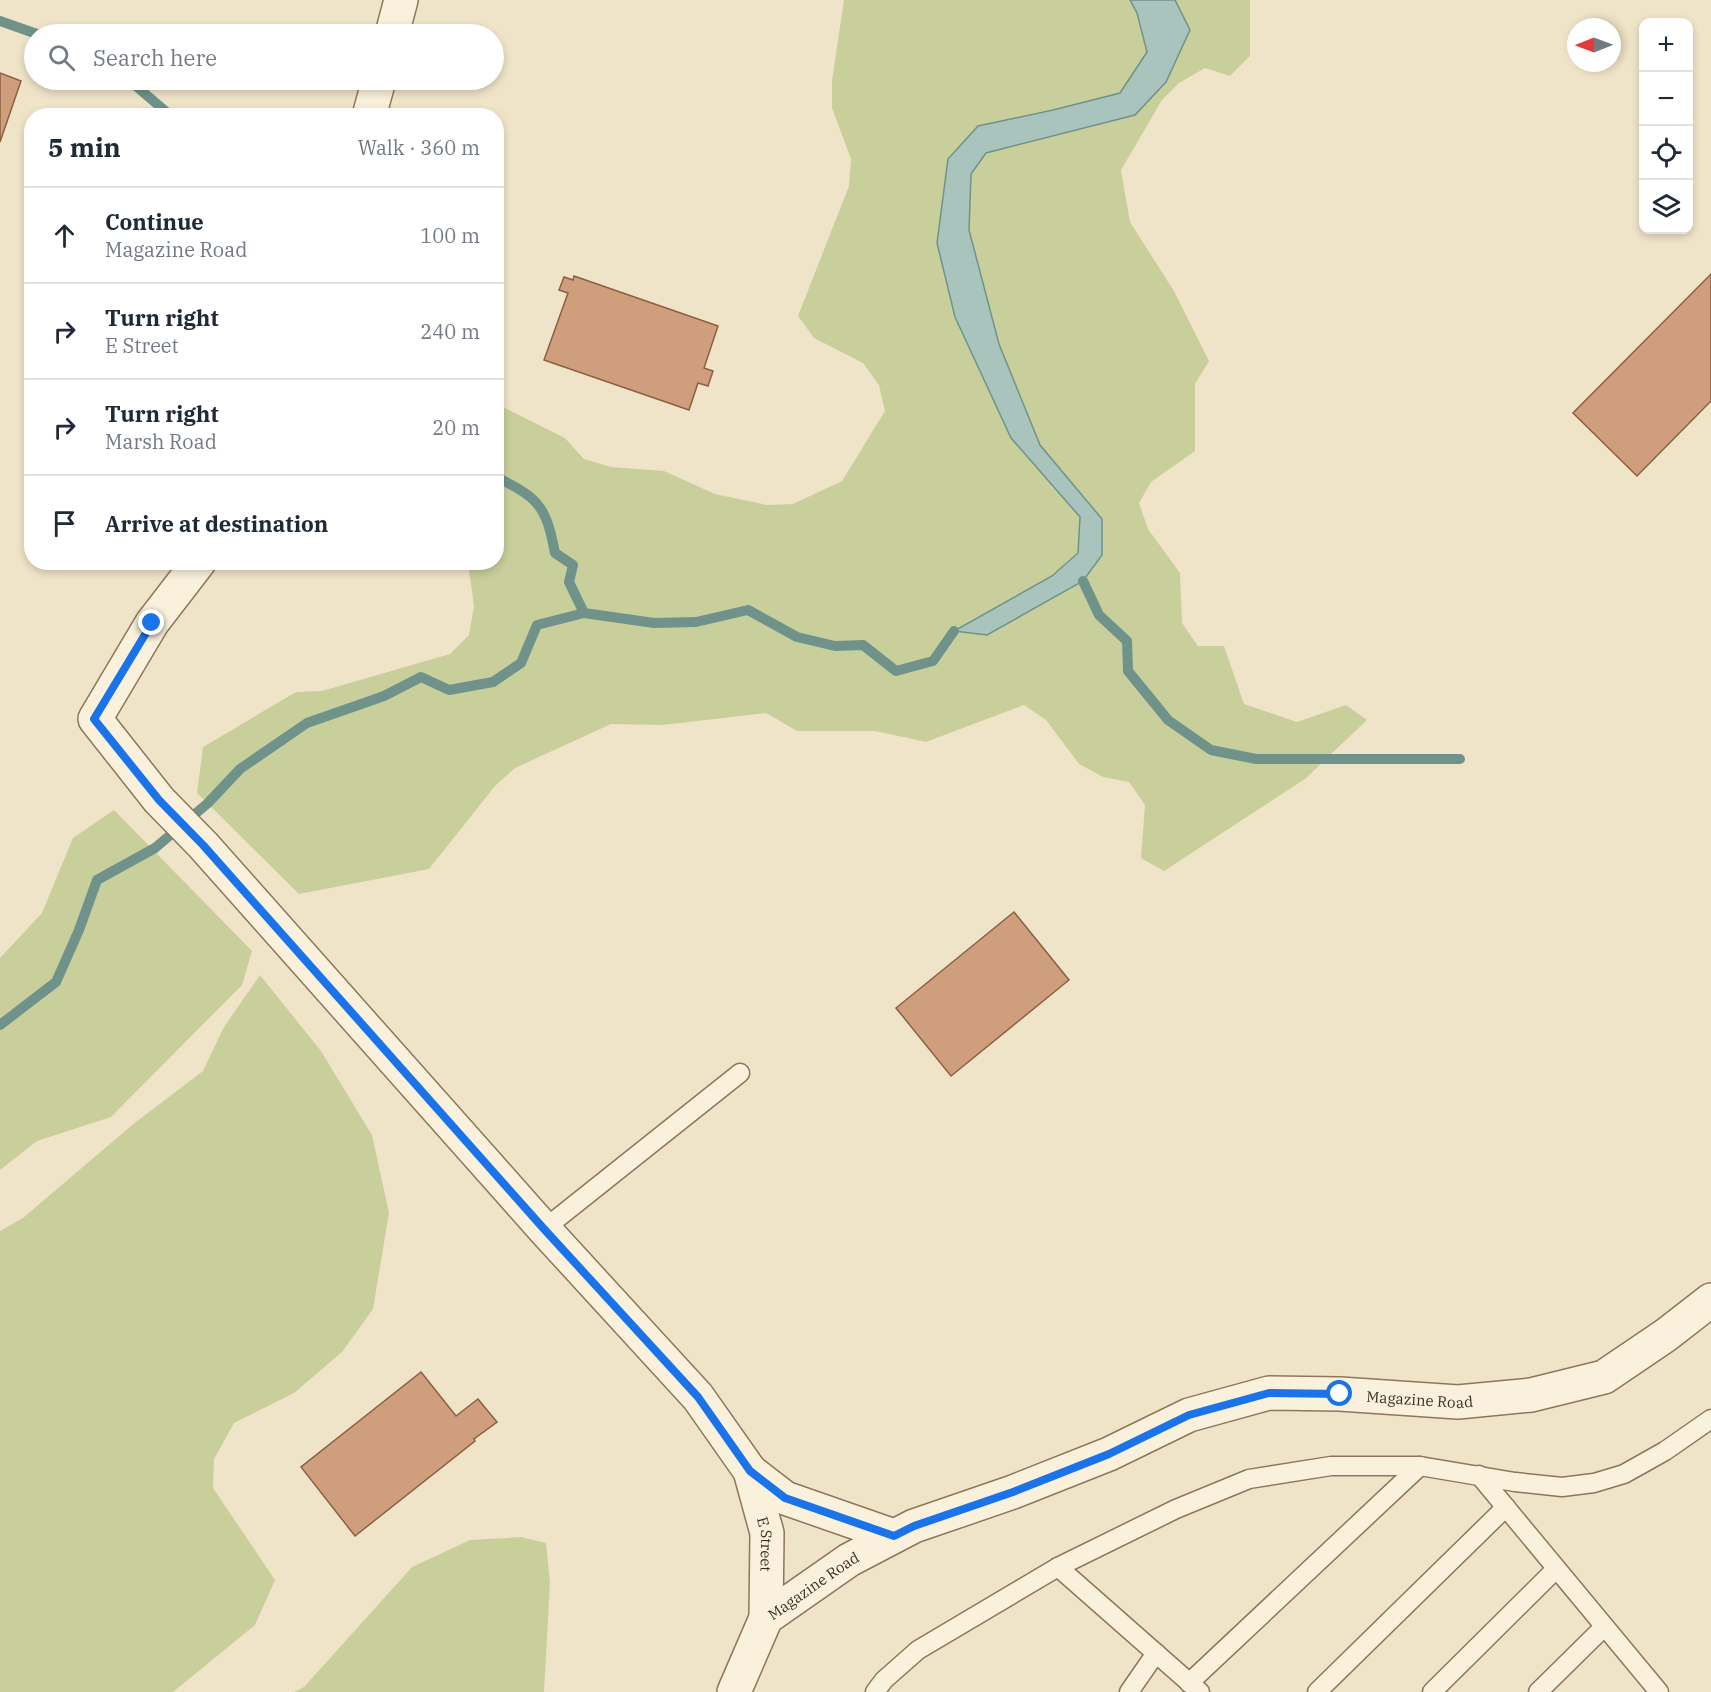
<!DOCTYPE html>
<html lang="en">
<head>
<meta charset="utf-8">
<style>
  body { margin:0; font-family:"IBM Plex Serif",serif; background:#f6f6f7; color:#1f2937 }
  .controls { position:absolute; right:18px; top:18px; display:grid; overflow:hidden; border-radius:12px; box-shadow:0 3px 9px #0003 }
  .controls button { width:54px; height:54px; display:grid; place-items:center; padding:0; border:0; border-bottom:2px solid #e0e1e3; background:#fff; color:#1f2937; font:30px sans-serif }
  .compass { position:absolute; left:1567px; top:18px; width:54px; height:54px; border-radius:50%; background:#fff; box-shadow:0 3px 9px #0003; rotate:269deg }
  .stop { position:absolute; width:18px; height:18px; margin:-14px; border:4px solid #1a73e8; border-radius:50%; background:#fff }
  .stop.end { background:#1a73e8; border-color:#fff; box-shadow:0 2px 6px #0008 }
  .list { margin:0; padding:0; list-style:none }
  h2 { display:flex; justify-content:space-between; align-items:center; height:78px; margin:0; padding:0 24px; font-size:26px }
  h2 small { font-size:20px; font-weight:400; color:#747a83 }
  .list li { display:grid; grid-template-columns:39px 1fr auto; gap:18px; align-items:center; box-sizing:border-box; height:96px; padding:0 24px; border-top:2px solid #e0e1e3 }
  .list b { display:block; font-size:22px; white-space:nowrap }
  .list p { margin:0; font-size:20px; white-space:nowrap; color:#747a83 }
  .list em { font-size:20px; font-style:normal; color:#747a83 }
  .icon { flex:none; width:33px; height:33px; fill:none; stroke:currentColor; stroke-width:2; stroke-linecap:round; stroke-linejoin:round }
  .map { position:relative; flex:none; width:1711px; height:1692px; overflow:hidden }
  .search { position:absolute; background:#fff; box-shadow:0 3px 9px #0003; left:24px; top:24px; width:480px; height:66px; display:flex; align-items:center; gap:15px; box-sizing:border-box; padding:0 21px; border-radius:33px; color:#747a83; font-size:22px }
  .panel { position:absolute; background:#fff; box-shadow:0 3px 9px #0003; left:24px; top:108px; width:480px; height:462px; border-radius:24px }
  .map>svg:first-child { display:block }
  .green { fill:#c9cf9b }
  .water { fill:#a9c4bc; stroke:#6f938a; stroke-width:1.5 }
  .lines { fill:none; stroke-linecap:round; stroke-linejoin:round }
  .stream { stroke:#6f938a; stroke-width:10 }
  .building { fill:#cf9f7d; stroke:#8d5f41; stroke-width:1.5 }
  .lane-casing { stroke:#8d765c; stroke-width:21 }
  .street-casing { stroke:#8d765c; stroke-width:36 }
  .lane { stroke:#faf1dc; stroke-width:18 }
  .street { stroke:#faf1dc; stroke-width:33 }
  .route { stroke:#1a73e8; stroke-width:8 }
  .labels { text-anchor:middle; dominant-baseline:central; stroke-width:6; stroke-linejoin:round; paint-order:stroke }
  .street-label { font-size:15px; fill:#3d2e20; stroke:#f7eed8 }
</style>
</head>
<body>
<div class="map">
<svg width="1711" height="1692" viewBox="0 0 1711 1692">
  <rect width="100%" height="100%" fill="#f0e4c8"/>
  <!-- green -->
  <g class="green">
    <path d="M844 0H1130L1137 13 1147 52 1120 93 1053 110 948 159 937 243 955 317 1011 438 1080 517 1078 553 1052 576 1083 581 1102 519 1040 445 999 344 969 230 971 174 986 153 1135 114 1190 30 1175 0H1250V56L1230 76 1205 68 1179 83 1162 100 1121 170 1130 222 1174 291 1209 361 1195 384V451L1151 482 1139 503 1148 529 1180 573 1182 623 1198 646H1224L1244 704 1297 722 1346 705 1367 720 1305 779 1164 871 1141 858 1145 805 1129 782 1103 777 1079 764 1046 720 1024 705 926 742 875 731H797L766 713 663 725 611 724 515 768 495 786 429 869 299 894 197 793 203 747 296 692 322 691 450 654 469 635 474 606 468 563 496 562 497 404 565 438 584 459 611 467 664 471 715 494 767 505 793 504 842 481 885 411 879 385 863 363 814 338 798 316 849 186 851 159 832 108V81Z"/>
    <path d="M114 810 252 951 242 985 111 1117 37 1141 0 1170V958L42 913 73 838Z"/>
    <path d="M260 975 321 1051 372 1135 389 1213 373 1309 342 1352 294 1393 234 1423 214 1459 213 1488 275 1580 255 1625 173 1692H0V1231L23 1218 132 1125 203 1071 224 1027Z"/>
    <path d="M521 1537 546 1543 550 1582 544 1692H294L304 1687 412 1567 470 1540Z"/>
  </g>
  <!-- water -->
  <path class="water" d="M1130 0H1175L1190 30 1166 82 1135 115 986 153 971 174 969 230 999 344 1040 445 1102 519V555L1083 581 987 635 954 631 1052 576 1078 553 1080 517 1011 438 955 317 937 243 948 159 978 126 1053 110 1120 93 1147 52 1137 13Z"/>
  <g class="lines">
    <!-- stream -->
    <g class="stream">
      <path d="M0 21 37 34"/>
      <path d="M129 80 171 116"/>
      <path d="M496 477C539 498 546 506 555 553L573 565 569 582 584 613"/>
      <path d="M1083 581 1099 615 1127 641 1128 671 1168 720 1211 750 1256 759H1460"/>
      <path d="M0 1025 56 982 79 930 97 880 155 848 208 803 240 769 307 723 384 696 421 677 449 690 493 682 521 663 537 625 584 613 654 623 696 622 748 610 797 637 835 646 863 645 896 671 933 661 954 631"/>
    </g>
  </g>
  <!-- building -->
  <g class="building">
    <path d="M0 73 21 81 0 142Z"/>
    <path d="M1711 274V401L1637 476 1573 413Z"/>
    <path d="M574 276 718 326 704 368 713 371 708 386 698 383 689 410 544 360 568 293 559 290 564 277 573 280Z"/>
    <path d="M1014 912 1069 980 951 1076 896 1008Z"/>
    <path d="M421 1372 456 1416 478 1399 497 1422 474 1439 475 1441 355 1536 301 1467Z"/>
  </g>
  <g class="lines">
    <!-- lane casing -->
    <g class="lane-casing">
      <g id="lane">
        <path d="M544 1229 740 1073"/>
        <path d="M1479 1475 1659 1692"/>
        <path d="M1189 1683 1420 1466"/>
        <path d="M875 1692 884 1680 918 1650 1058 1567"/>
        <path d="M1129 1692 1156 1653"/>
        <path d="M1200 1692 1058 1567 1176 1509 1249 1479 1331 1466H1420L1515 1482 1562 1487 1594 1483 1624 1474 1665 1451 1711 1419"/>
        <path d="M1317 1692 1506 1507"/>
        <path d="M1432 1692 1556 1569"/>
        <path d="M1538 1692 1604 1627"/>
      </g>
    </g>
    <!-- street casing -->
    <g class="street-casing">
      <g id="street">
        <path d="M392 34 401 0"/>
        <path d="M369 116 379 80"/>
        <path id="s1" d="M199 562 152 623 95 719 159 800 203 845 544 1229 698 1397 750 1471 767 1533 766 1618"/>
        <path d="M750 1471 785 1498 894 1536"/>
        <path id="s2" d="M734 1692 766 1618 849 1560 914 1526 1013 1492 1109 1454 1189 1415 1269 1393 1340 1394 1458 1402 1531 1395 1604 1377 1666 1335 1711 1300"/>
      </g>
    </g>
    <!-- lane -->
    <use href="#lane" class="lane"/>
    <!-- street -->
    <use href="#street" class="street"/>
  </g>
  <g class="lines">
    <!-- route -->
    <path class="route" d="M152 623 94 719 159 800 203 845 544 1229 698 1397 750 1471 785 1498 894 1536 914 1526 1013 1492 1109 1454 1189 1415 1269 1393 1340 1394"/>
  </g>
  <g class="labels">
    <!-- street labels -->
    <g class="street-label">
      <text stroke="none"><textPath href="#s2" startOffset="786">Magazine Road</textPath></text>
      <text stroke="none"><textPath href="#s1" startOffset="1262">E Street</textPath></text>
      <text stroke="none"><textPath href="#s2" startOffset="138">Magazine Road</textPath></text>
    </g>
  </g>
</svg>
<div class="controls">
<button>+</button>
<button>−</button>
<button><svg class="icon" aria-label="locate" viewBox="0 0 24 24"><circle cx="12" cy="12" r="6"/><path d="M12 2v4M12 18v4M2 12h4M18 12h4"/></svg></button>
<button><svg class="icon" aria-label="layers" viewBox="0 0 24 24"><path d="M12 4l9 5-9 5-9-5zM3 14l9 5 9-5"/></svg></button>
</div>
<svg class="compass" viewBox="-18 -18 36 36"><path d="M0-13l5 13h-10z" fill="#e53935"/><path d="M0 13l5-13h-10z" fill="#747a83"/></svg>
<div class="stop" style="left:1340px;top:1394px"></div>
<div class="stop end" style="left:152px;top:623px"></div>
<div class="search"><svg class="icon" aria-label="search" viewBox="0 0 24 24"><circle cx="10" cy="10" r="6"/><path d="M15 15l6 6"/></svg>Search here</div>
<section class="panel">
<h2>5 min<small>Walk · 360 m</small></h2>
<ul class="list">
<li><svg class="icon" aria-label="ahead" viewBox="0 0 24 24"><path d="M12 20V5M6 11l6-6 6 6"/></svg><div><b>Continue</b><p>Magazine Road</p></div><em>100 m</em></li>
<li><svg class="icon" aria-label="right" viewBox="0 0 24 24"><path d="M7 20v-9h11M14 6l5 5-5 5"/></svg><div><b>Turn right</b><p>E Street</p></div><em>240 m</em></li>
<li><svg class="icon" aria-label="right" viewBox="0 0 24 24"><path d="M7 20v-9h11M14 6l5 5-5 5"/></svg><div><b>Turn right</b><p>Marsh Road</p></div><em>20 m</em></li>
<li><svg class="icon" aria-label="arrive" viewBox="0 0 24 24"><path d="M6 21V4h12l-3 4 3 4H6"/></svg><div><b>Arrive at destination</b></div></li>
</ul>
</section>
</div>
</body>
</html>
